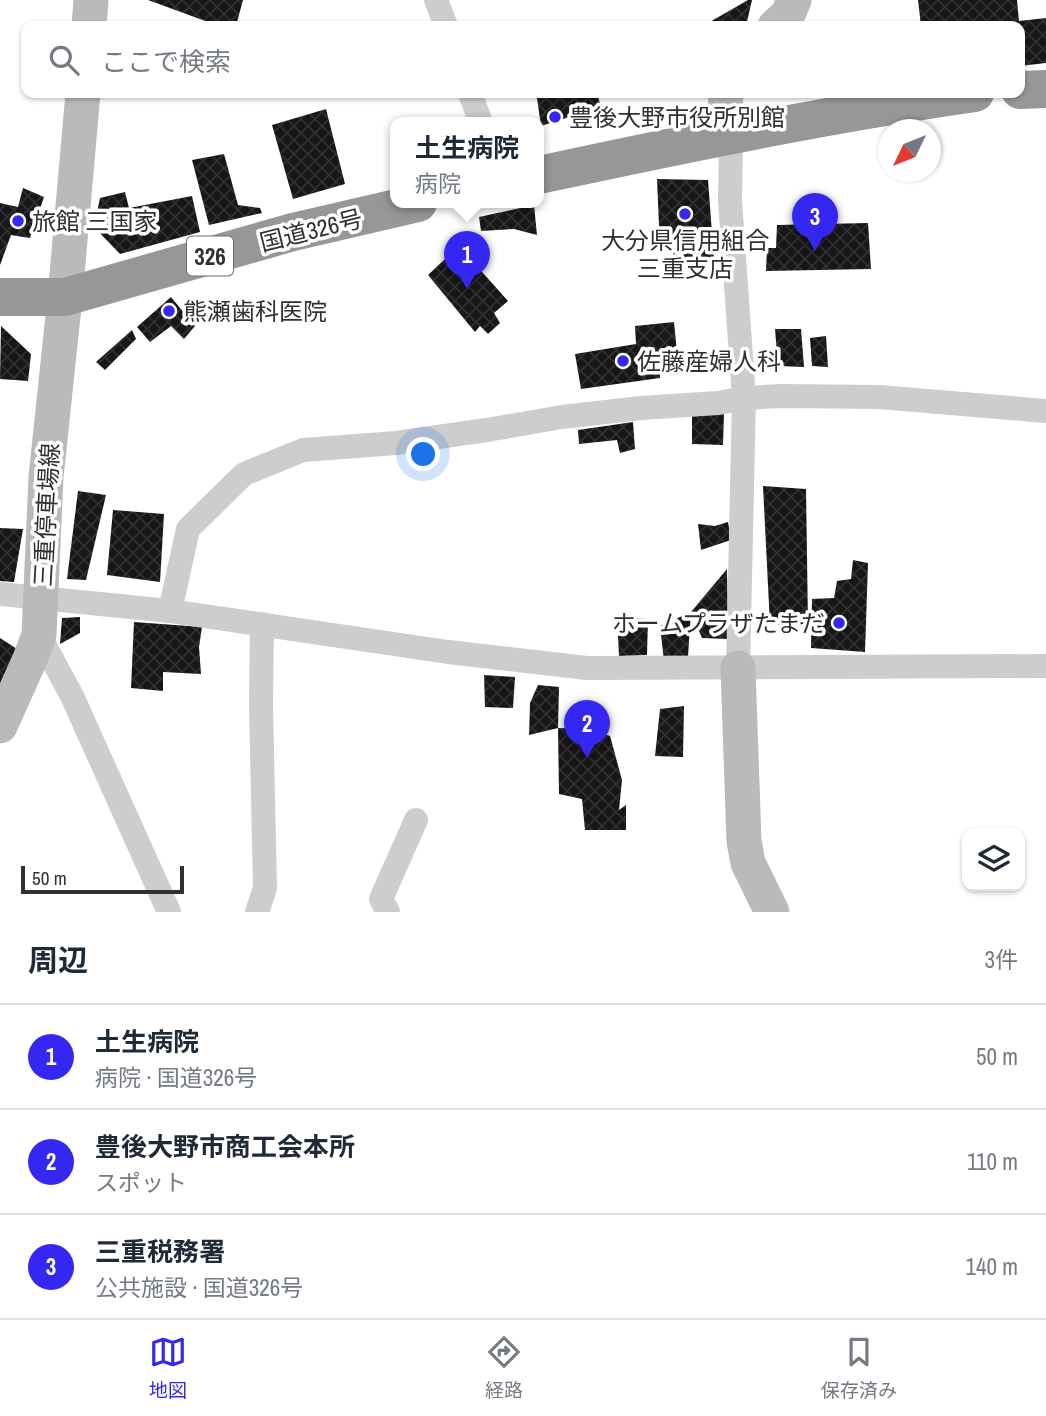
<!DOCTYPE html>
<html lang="ja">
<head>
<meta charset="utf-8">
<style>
  body { margin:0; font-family:"Archivo Narrow","Noto Sans JP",sans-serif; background:#f2f2f3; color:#1f2937 }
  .controls { position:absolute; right:21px; bottom:21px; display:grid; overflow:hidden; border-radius:14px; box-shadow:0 2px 5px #0004 }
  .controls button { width:63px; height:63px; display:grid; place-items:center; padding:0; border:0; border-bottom:2px solid #e0e1e3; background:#fff; color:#1f2937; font:35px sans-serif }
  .compass { position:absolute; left:878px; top:119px; width:63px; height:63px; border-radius:50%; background:#fff; box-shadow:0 2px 5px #0004; rotate:227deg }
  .scale { position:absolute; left:21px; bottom:18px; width:163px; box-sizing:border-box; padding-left:7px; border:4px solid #303030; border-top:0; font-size:19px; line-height:24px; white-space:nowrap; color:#303030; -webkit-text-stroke:5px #fff; paint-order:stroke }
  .you { position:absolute; left:424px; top:455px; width:24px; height:24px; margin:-18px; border:5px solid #fff; border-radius:50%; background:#1a73e8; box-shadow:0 0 0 10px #1a73e833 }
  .badge { display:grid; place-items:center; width:46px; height:46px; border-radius:50%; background:#3527f2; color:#fff; font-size:23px; font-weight:700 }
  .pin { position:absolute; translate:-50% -58px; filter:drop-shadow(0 2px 4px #0008) }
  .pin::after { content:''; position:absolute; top:37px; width:24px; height:21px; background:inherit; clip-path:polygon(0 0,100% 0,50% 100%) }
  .popup { position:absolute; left:390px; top:117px; width:154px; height:91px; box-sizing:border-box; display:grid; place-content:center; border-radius:14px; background:#fff; filter:drop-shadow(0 2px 5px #0005); font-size:23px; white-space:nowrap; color:#747a83 }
  .popup b { font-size:26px; color:#1f2937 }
  .popup::after { content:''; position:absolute; left:50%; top:100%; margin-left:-14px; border:14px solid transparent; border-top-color:#fff }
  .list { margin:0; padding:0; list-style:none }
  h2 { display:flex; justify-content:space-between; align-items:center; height:91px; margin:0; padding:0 28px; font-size:30px }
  h2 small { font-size:23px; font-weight:400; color:#747a83 }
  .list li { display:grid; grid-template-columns:46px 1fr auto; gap:21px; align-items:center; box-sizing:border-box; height:105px; padding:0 28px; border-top:2px solid #e0e1e3 }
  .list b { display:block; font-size:26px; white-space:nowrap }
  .list p { margin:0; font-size:23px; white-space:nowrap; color:#747a83 }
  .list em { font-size:23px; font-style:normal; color:#747a83 }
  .icon { flex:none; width:38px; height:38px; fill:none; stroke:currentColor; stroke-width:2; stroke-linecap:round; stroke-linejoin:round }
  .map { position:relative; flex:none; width:1046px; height:912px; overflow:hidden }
  .search { position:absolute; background:#fff; box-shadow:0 2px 5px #0004; left:21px; right:21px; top:21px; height:77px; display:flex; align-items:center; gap:18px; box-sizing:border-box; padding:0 24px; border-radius:14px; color:#747a83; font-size:26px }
  .sheet { height:406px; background:#fff }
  nav { display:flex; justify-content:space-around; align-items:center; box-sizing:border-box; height:98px; border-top:2px solid #e0e1e3; background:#fff; font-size:19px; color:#747a83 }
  nav a { display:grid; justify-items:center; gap:4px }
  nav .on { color:#3527f2 }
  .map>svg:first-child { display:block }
  .building { fill:url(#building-cross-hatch) }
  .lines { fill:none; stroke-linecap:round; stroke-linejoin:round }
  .street { stroke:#cdcdcd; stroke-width:24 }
  .secondary { stroke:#bababa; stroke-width:35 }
  .highway { stroke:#979797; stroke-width:38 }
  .poi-dot { fill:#3527f2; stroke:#fff; stroke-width:2.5 }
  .labels { text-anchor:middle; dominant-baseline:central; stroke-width:7; stroke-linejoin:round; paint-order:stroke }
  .shield { fill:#fff; stroke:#6e6e6e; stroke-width:2 }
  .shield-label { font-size:23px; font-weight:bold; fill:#303030 }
  .poi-label { font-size:24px; fill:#303030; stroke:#fff; text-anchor:start }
  .street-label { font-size:24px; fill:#303030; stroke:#fff }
</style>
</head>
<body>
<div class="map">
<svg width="1046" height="912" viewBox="0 0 1046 912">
  <defs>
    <pattern id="building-cross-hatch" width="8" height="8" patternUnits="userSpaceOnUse" patternTransform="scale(1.75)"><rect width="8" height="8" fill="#171717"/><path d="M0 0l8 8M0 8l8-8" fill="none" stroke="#303030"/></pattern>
  </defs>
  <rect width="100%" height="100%" fill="#fff"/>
  <!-- building -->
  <g class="building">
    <path d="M148 0H243L236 26H219Z"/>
    <path d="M748 0H752L746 26H708V23Z"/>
    <path d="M918 0H1017L1019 21 1046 18V63L1020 66V26H921Z"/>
    <path d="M560 93H597L601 107 541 126 537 98Z"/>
    <path d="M326 109 345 184 293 199 272 125Z"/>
    <path d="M224 154 238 205 260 208 262 213 209 225 192 160Z"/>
    <path d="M657 179 708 180 714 259H674L673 249 660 248Z"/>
    <path d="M23 188 44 197 30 238 11 235 0 265V203L18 207Z"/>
    <path d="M125 192 129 208 192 196 200 232 120 254 94 227 100 198Z"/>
    <path d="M534 205 537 235 514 229 481 231 479 217Z"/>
    <path d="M868 223 871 269 766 271 767 248H776L777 225Z"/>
    <path d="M459 246 508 301 494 313 500 323 488 334 480 326 475 332 428 275Z"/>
    <path d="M171 297 195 326 184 339 171 326 150 342 137 327Z"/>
    <path d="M674 322 677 352 670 353 671 368 660 371V378L581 389 575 354 636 344 635 326Z"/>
    <path d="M1 326 31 354 28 381 0 379Z"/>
    <path d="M775 329H801L804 367 778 366Z"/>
    <path d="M132 330 136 339 105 370 96 362Z"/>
    <path d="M826 336 828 367 812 366 810 338Z"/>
    <path d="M724 414 723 445 692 444V415Z"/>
    <path d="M633 422 635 449 620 453 617 440 579 444 578 430Z"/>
    <path d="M763 486 806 489 808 624 770 625Z"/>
    <path d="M78 491 106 495 86 580 67 579Z"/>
    <path d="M113 510 164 514 160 582 107 575Z"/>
    <path d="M728 522 731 540 701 550 698 524 715 526Z"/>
    <path d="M0 528 23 529 14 582 0 581Z"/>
    <path d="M853 560 868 563 865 652 811 648 812 599 834 598 837 581 851 579Z"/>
    <path d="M727 569 728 639 702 638 691 612 688 656 664 661 660 626 691 612Z"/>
    <path d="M617 616 648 619 647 655 619 656Z"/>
    <path d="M80 617V633L60 644 62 618Z"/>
    <path d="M134 622 202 627 199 647 201 674 163 672V691L131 688Z"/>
    <path d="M0 638 17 649 0 684Z"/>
    <path d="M484 675 515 677 513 708 485 707Z"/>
    <path d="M538 685 559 687 558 728 529 735 530 703Z"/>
    <path d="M684 706 683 757 655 756 660 709Z"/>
    <path d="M558 728 588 729 610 736 622 780 619 810 626 805V830H585L582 799 559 794Z"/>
  </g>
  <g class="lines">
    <!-- street -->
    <g class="street">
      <path d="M436 0 446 26"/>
      <path d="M470 93 481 123"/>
      <path d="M731 134 730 201 744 398 738 668"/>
      <path d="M0 594 170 611 448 652 587 668 1046 666"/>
      <path d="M170 611 188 529 244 474 303 450 396 443 487 430 562 417 641 408 718 403 744 398 782 396 879 397 1046 411"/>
      <path d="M39 635 72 696 169 912"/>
      <path d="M257 912 265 888 261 705 262 624"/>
      <path d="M388 912 381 899 416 820"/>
    </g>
    <!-- secondary -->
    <g class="secondary">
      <path d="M89 26 91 0"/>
      <path d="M775 26 788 14 794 0"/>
      <path d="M726 93 725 113 731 134"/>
      <path d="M738 668 744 841 748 863 772 912"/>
      <path d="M0 726 30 659 39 635 46 477 65 297 83 93"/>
    </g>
    <!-- highway -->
    <g class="highway">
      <path d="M1020 90 1046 89"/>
      <path d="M539 175C684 144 829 114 975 93"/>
      <path d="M0 297H65L293 232 418 203"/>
    </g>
  </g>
  <!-- markers -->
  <g class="poi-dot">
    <circle cx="555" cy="117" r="7"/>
    <circle cx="685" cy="214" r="7"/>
    <circle cx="18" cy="221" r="7"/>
    <circle cx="169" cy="311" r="7"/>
    <circle cx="623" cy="361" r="7"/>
    <circle cx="839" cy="623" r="7"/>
  </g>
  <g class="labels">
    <!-- shield labels -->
    <rect class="shield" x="187" y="236.5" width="46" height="39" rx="5"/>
    <g class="shield-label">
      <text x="210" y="256">326</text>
    </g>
    <!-- poi labels -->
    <g class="poi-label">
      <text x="569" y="117">豊後大野市役所別館</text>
      <text x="32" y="221">旅館 三国家</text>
      <text x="685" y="240" text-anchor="middle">大分県信用組合<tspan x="685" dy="28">三重支店</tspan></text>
      <text x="183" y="311">熊瀬歯科医院</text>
      <text x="637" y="361">佐藤産婦人科</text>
      <text x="825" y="623" text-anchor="end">ホームプラザたまだ</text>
    </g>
    <!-- street labels -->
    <g class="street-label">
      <text transform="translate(311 230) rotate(-14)">国道326号</text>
      <text transform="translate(46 515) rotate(-87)">三重停車場線</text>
    </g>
  </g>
</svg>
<div class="controls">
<button><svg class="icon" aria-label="layers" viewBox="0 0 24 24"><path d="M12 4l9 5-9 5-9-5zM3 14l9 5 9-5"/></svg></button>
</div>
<svg class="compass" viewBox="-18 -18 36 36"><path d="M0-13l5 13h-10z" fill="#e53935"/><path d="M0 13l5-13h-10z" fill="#747a83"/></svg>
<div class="scale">50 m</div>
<div class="you"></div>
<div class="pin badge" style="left:467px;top:289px">1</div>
<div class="popup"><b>土生病院</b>病院</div>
<div class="pin badge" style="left:587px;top:758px">2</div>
<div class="pin badge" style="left:815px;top:251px">3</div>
<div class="search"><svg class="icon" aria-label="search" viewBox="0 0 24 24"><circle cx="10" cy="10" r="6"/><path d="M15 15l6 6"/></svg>ここで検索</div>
</div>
<section class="sheet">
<h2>周辺<small>3件</small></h2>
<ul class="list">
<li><span class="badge">1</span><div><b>土生病院</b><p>病院 · 国道326号</p></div><em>50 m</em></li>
<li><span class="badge">2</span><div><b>豊後大野市商工会本所</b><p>スポット</p></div><em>110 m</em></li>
<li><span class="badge">3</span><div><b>三重税務署</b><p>公共施設 · 国道326号</p></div><em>140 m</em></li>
</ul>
</section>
<nav>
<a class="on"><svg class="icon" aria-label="map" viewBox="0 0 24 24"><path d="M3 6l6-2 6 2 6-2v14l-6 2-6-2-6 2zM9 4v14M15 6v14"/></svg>地図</a>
<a><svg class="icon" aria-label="directions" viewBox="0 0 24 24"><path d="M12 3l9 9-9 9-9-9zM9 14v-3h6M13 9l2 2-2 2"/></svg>経路</a>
<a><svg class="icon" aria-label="saved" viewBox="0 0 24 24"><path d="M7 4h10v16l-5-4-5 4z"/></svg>保存済み</a>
</nav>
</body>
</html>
